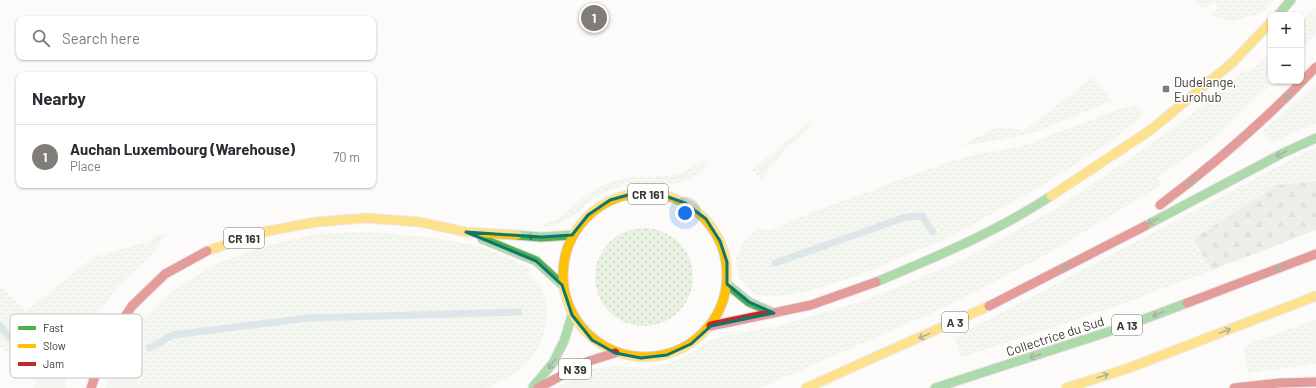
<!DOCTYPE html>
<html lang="en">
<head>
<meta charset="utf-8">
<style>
  body { margin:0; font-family:Barlow,sans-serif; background:#f2f2f3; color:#2b2b33 }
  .controls { position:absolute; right:12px; top:12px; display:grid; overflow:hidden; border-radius:8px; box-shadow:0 1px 3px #0004 }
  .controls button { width:36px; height:36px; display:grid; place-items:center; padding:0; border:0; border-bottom:1px solid #e1e1e2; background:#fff; color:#2b2b33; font:20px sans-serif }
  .you { position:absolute; left:685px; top:213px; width:14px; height:14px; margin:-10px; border:3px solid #fff; border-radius:50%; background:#1a73e8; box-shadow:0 0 0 6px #1a73e833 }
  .badge { display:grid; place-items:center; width:26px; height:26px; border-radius:50%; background:#807c78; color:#fff; font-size:13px; font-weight:700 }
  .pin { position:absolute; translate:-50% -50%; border:2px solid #fff; box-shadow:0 1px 4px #0006 }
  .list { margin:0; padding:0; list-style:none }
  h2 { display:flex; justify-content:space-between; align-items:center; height:52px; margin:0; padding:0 16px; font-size:17px }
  h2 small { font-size:13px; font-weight:400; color:#7c7c81 }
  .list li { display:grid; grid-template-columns:26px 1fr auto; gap:12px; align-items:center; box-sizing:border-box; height:64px; padding:0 16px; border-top:1px solid #e1e1e2 }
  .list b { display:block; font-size:15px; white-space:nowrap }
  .list p { margin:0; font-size:13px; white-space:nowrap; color:#7c7c81 }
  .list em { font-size:13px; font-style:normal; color:#7c7c81 }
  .icon { flex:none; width:22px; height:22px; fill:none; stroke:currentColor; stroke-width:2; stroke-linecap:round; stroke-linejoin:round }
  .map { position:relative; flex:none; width:1316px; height:388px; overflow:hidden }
  .search { position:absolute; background:#fff; box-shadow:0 1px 3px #0004; left:16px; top:16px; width:360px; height:44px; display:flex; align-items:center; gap:10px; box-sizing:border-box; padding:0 14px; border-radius:8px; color:#7c7c81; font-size:15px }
  .panel { position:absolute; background:#fff; box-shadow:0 1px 3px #0004; left:16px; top:72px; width:360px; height:116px; border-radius:8px }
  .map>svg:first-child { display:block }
  .grass { fill:url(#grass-dots) }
  .forest { fill:url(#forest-firs) }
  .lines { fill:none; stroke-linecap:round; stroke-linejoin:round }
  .stream { stroke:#b5ccd6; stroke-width:7 }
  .fast-casing { stroke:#d9d5d2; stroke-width:11 }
  .slow-casing { stroke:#d9d5d2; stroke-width:11 }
  .jam-casing { stroke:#d9d5d2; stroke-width:11 }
  .fast { stroke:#4caf50; stroke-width:9 }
  .slow { stroke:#ffc107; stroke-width:9 }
  .jam { stroke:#c62828; stroke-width:9 }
  .oneway { stroke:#425c3b }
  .marked { fill:none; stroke:#0f766e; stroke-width:3; stroke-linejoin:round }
  .poi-dot { fill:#807c78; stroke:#fff; stroke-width:1.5 }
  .labels { text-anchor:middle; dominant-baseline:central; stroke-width:3; stroke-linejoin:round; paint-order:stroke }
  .shield { fill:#fff; stroke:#777470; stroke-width:1 }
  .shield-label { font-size:12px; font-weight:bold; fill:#3d3832 }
  .poi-label { font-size:13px; fill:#3d3832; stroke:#fff; text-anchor:start }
  .street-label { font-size:13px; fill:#3d3832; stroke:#fff }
  .key { fill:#fff; stroke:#c5c3c2; stroke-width:1 }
  .key-label { font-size:11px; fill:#3d3832 }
</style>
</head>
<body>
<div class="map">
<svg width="1316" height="388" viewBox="0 0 1316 388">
  <defs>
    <pattern id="grass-dots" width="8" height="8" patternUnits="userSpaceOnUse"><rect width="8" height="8" fill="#e8f1e2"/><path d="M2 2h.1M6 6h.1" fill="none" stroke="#c8cfc2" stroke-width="1.8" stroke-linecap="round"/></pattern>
    <pattern id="forest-firs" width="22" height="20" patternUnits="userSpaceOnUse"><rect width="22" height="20" fill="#d5dfd0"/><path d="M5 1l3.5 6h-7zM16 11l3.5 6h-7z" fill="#b8c0b3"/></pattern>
  </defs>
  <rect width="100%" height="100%" fill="#fdfbf9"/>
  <!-- grass -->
  <g class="grass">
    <path d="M1195 0H1275L1262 13 1234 21 1222 19 1211 15 1219 8 1213 1 1203 9Z"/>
    <path d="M1316 8V32L1301 50V23Z"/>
    <path d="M1271 53V81H1275L1213 139 1157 178 1161 185 1053 251 941 309 760 388H556L588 369 613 366 642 368 670 363 695 351 708 341 728 335 778 326 866 300 958 262 1054 210 1141 151 1197 110 1243 71 1252 70Z"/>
    <path d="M1093 77 1112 101 1041 130 1016 137 961 146 971 140 999 127 1021 130 1023 132Z"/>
    <path d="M1316 83V123L1271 143 1262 132Z"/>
    <path d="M1136 105 1140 109 1141 115 1138 120 1114 139 1040 187 948 238 857 276 808 291 774 297 754 294 739 279 736 258 745 240 758 227C773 234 776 228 789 221L950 161 978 154 1020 147 1122 108Z"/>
    <path d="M810 122 813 125 783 152 761 180 752 170Z"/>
    <path d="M1316 148V181L1278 185 1193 239 1212 270 1117 306 962 357 954 338 1307 151Z"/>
    <path d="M702 160 709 165C703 170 698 176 692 178 670 188 656 183 635 184 627 185 612 189 605 192 582 203 572 224 545 227L544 224 560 218 586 195 609 182 630 177 666 176 683 173Z"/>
    <circle cx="644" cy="277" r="49"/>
    <path d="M366 232C409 235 456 238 498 253 509 258 520 264 532 269L529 275C532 278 537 281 540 285 557 318 541 357 511 376 503 380 494 384 486 388H106L119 354 142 319 174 290 216 264 265 246 316 234Z"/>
    <path d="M166 234 153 254 118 286 87 330 67 378 66 388H33L39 383 0 346V285L27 311 93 257 149 242 155 236Z"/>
    <path d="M1316 319V364L1247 373 1244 346Z"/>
  </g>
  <!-- forest -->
  <path class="forest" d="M1316 181V230L1212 270 1193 239 1278 185Z"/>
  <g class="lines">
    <!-- stream -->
    <g class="stream">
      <path d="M775 263 906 217 922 216 933 232"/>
      <path d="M0 326 10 338 57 355"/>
      <path d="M149 348 173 335 308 318 518 312"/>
    </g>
    <!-- fast casing -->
    <g class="fast-casing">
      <g id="fast">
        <path d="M1278 15 1291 0"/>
        <path d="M1145 226 1283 153 1316 138"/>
        <path d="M517 235 541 237 572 235"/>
        <path d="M482 239 536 261 562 285"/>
        <path d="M876 282C936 257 996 232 1051 196"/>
        <path d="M727 284 749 302 774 313"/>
        <path d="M533 387 553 363 564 341 572 315"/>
        <path d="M935 388 1123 327 1187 303"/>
      </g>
    </g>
    <!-- slow casing -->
    <g class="slow-casing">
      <g id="slow">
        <circle cx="645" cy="275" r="82"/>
        <path d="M1051 196 1152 129 1233 62 1271 22"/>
        <path d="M207 251 263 232 316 222 366 218 420 222 466 232 517 235"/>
        <path d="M806 388 989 306"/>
        <path d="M1066 388 1129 368 1316 296"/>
      </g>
    </g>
    <!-- jam casing -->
    <g class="jam-casing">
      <g id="jam">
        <path d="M1160 205C1216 163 1268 118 1316 67"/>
        <path d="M1187 303 1316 254"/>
        <path d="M989 306 1145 226"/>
        <path d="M711 326 811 305 876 282"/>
        <path d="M91 388 106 344 132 306 165 274 207 251"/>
        <path d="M538 388 589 361 615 353"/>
        <path d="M1234 388 1279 383 1316 382"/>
      </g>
    </g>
    <!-- fast -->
    <use href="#fast" class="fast"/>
    <!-- slow -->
    <use href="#slow" class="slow"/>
    <!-- jam -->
    <use href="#jam" class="jam"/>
  </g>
  <!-- one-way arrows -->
  <defs><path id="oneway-shaft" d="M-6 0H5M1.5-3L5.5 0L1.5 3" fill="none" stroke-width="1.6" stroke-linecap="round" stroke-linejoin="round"/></defs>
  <g class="oneway">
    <use href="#oneway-shaft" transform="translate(1289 95) rotate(136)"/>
    <use href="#oneway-shaft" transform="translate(1281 154) rotate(153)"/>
    <use href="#oneway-shaft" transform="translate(1192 181) rotate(141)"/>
    <use href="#oneway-shaft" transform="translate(1153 221) rotate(152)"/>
    <use href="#oneway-shaft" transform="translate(533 236) rotate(-176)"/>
    <use href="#oneway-shaft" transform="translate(1066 267) rotate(153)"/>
    <use href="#oneway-shaft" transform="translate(1280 268) rotate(159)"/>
    <use href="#oneway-shaft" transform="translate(1158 314) rotate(159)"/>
    <use href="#oneway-shaft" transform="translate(742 319) rotate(-12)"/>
    <use href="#oneway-shaft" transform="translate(1225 331) rotate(-21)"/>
    <use href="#oneway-shaft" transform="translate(924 336) rotate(156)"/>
    <use href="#oneway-shaft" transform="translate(1035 356) rotate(162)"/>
    <use href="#oneway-shaft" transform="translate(552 364) rotate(124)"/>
    <use href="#oneway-shaft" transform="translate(1103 376) rotate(-18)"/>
  </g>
  <!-- marked area -->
  <path d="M0 0H1316V388H0ZM635 193 660 194 685 203 706 219 720 241 727 262V284L749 302 774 313 711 326 691 344 667 355 641 358 615 353 592 340 572 315 562 285 536 261 466 232 541 237 572 235 588 215 610 200Z" fill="#fdfbf9" fill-opacity=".55" fill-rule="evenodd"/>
  <path class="marked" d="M635 193 660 194 685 203 706 219 720 241 727 262V284L749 302 774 313 711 326 691 344 667 355 641 358 615 353 592 340 572 315 562 285 536 261 466 232 541 237 572 235 588 215 610 200Z"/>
  <!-- markers -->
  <rect class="poi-dot" x="1162" y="85" width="8" height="8" rx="2"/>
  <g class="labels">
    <!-- shield labels -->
    <g class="shield">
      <rect x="628" y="184" width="40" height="20" rx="3"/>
      <rect x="224" y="228" width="40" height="20" rx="3"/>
      <rect x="942" y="312" width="26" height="20" rx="3"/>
      <rect x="1112" y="315" width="30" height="20" rx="3"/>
      <rect x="559" y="359" width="32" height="20" rx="3"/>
    </g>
    <g class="shield-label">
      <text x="648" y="194">CR 161</text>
      <text x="244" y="238">CR 161</text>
      <text x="955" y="322">A 3</text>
      <text x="1127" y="325">A 13</text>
      <text x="575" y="369">N 39</text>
    </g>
    <!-- poi labels -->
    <g class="poi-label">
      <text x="1174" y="82">Dudelange,<tspan x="1174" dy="15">Eurohub</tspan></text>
    </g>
    <!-- street labels -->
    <g class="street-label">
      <text transform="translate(1055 336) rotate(-18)">Collectrice du Sud</text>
    </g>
  </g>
  <!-- legend -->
  <rect x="10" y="314" width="132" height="64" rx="6" class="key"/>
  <rect x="18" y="326" width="18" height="4" fill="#4caf50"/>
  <rect x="18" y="344" width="18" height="4" fill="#ffc107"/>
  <rect x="18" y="362" width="18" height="4" fill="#c62828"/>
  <g class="key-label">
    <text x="43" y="332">Fast</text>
    <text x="43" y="350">Slow</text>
    <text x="43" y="368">Jam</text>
  </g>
</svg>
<div class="controls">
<button>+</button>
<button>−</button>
</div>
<div class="you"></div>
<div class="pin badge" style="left:594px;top:18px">1</div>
<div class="search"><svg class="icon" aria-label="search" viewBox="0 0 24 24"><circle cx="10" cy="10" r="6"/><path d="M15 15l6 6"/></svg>Search here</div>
<section class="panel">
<h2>Nearby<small></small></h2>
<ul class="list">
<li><span class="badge">1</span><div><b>Auchan Luxembourg (Warehouse)</b><p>Place</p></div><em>70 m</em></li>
</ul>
</section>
</div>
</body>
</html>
